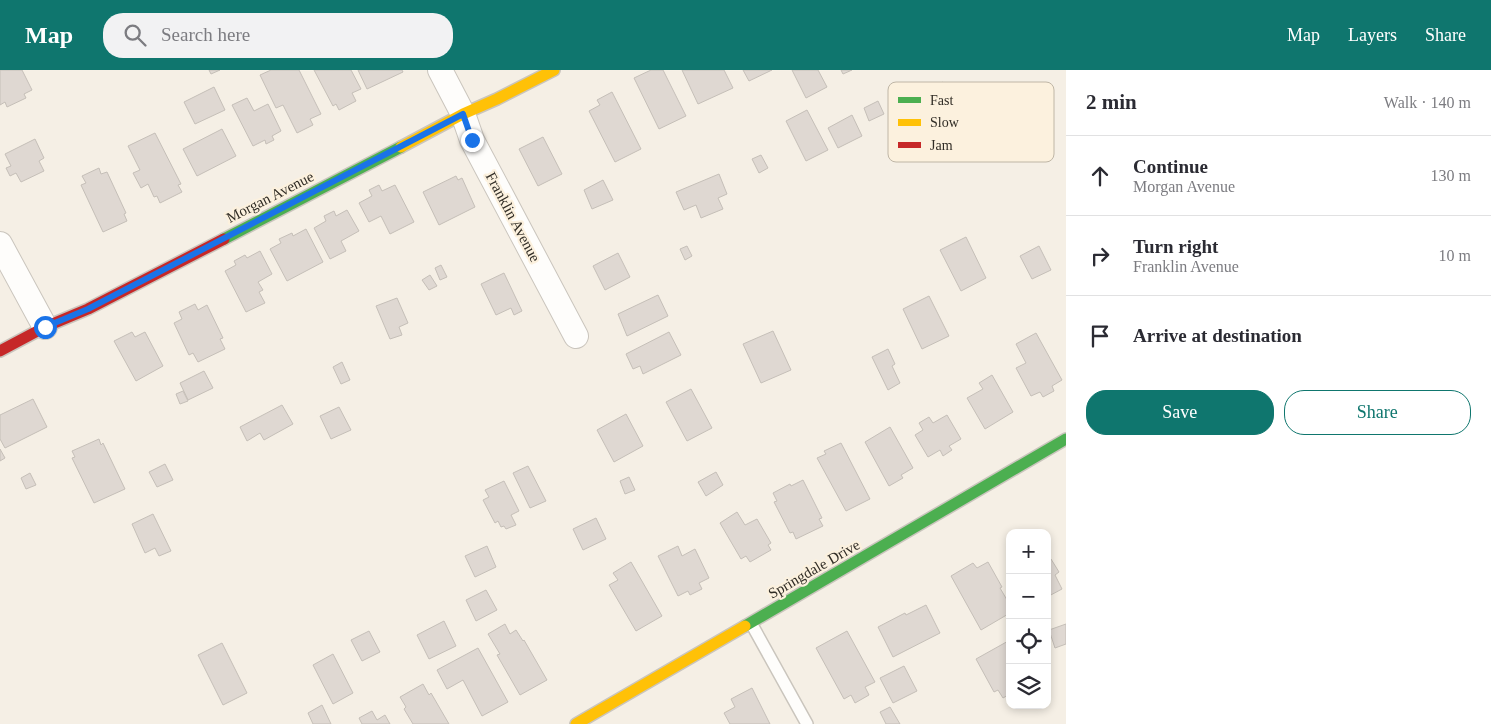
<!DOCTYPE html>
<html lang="en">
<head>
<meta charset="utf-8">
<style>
  body { margin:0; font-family:"Times New Roman",serif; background:#f2f2f3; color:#2b2b33 }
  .controls { position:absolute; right:15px; bottom:15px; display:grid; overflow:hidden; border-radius:10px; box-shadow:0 2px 8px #0003 }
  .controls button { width:45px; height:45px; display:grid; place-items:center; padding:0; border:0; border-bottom:1px solid #e1e1e2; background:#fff; color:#2b2b33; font:25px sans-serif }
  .stop { position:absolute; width:15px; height:15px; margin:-11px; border:4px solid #1a73e8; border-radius:50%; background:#fff }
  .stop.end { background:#1a73e8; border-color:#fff; box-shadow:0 1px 5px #0008 }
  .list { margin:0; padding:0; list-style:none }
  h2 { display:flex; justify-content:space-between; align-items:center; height:65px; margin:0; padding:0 20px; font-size:21px }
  h2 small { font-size:16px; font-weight:400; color:#7c7c81 }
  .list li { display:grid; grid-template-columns:32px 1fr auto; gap:15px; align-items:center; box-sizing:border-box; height:80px; padding:0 20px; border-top:1px solid #e1e1e2 }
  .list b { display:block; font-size:19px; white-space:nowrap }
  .list p { margin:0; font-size:16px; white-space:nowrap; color:#7c7c81 }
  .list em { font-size:16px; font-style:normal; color:#7c7c81 }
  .actions { display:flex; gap:10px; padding:15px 20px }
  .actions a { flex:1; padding:11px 0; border:1px solid #0f766e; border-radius:20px; text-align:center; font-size:18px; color:#0f766e }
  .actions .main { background:#0f766e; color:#fff }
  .icon { flex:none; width:28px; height:28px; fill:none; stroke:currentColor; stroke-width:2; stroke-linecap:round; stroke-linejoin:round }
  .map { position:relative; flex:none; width:1066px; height:654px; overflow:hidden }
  header { display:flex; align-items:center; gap:30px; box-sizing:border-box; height:70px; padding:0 25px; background:#0f766e; color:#fff }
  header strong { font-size:24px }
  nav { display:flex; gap:28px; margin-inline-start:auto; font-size:18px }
  .search { width:350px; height:45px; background:#f2f2f3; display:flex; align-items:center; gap:12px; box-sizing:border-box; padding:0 18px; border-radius:20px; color:#7c7c81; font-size:19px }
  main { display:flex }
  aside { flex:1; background:#fff }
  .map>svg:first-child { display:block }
  .building { fill:#dfd8d2; stroke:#c5bfb8 }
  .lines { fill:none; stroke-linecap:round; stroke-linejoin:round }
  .lane-casing { stroke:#cac5bd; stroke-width:14 }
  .street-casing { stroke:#cac5bd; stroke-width:26 }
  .fast-casing { stroke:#cac5bd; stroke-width:14 }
  .slow-casing { stroke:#cac5bd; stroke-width:14 }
  .jam-casing { stroke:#cac5bd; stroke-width:14 }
  .lane { stroke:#fefdfb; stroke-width:11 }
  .street { stroke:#fefdfb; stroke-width:24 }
  .fast { stroke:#4caf50; stroke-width:11 }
  .slow { stroke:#ffc107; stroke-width:11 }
  .jam { stroke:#c62828; stroke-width:11 }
  .route { stroke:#1a73e8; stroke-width:6 }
  .labels { text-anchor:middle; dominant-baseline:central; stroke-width:4.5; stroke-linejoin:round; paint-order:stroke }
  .street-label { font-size:15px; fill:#302c25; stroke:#fcf1de }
  .key { fill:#fcf1de; stroke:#bfb6a6; stroke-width:1 }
  .key-label { font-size:14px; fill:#302c25 }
</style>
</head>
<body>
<header>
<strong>Map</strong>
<div class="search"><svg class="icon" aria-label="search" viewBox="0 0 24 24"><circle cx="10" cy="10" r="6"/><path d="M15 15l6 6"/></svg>Search here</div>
<nav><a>Map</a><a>Layers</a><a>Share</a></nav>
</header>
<main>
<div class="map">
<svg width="1066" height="654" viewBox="0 0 1066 654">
  <rect width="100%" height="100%" fill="#f5efe5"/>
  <!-- building -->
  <g class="building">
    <path d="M0 0H22L32 20 24 24 26 28 7 37 5 32 0 35Z"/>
    <path d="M209 0H220L211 4Z"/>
    <path d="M271 0H299L321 44 310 49 313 55 297 63 283 35 276 38 260 5Z"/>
    <path d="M314 0H351L361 19 352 23 356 31 339 40 336 34 333 36Z"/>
    <path d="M358 0H402L403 2 367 19Z"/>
    <path d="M651 0H663L686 46 659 59 634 8Z"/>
    <path d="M682 0H724L733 18 698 34Z"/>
    <path d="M743 0H772L749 11Z"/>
    <path d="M792 0H818L827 17 806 28Z"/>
    <path d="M841 0H852L843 4Z"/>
    <path d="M943 12 966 58 930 75 908 30Z"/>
    <path d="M214 17 225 40 195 54 184 32Z"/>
    <path d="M612 22 641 79 615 92 589 41 600 35 597 30Z"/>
    <path d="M247 28 254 41 268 34 281 61 272 66 274 70 266 74 265 70 253 76 232 35Z"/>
    <path d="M878 31 884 44 869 51 864 38Z"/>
    <path d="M807 40 828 80 806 91 786 51Z"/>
    <path d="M852 45 862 66 838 78 828 58Z"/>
    <path d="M222 59 236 86 197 106 183 79Z"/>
    <path d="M155 63 181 114 178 115 182 122 160 133 157 126 154 127 148 114 141 118 133 103 140 100 128 76Z"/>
    <path d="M543 67 562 104 538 116 519 79Z"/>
    <path d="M35 69 44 88 39 91 44 101 21 112 16 103 10 106 6 98 11 96 5 84Z"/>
    <path d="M761 85 768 98 759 103 752 89Z"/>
    <path d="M99 98 101 104 107 102 126 143 124 144 127 151 103 162 81 115 86 113 82 106Z"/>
    <path d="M719 104 727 124 718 128 723 139 701 148 696 135 684 140 676 122Z"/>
    <path d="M456 106 458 110 462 108 475 137 439 155 423 122Z"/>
    <path d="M603 110 613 130 592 139 584 120Z"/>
    <path d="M379 115 382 121 395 115 414 152 390 164 381 146 369 152 359 133 372 126 369 120Z"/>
    <path d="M347 140 359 161 341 171 346 181 330 189 314 158 326 151 324 146 334 141 336 146Z"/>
    <path d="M306 159 323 192 287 211 270 179 281 173 279 169 292 163 293 166Z"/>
    <path d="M966 167 986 208 961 221 940 180Z"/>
    <path d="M687 176 692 186 685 190 680 179Z"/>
    <path d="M1039 176 1051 200 1032 209 1020 186Z"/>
    <path d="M260 181 272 204 258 212 263 220 259 222 265 233 246 242 225 201 236 195 234 191 245 185 247 188Z"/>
    <path d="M618 183 630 207 605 220 593 196Z"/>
    <path d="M441 195 447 207 440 210 435 198Z"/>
    <path d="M504 203 522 241 514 245 511 238 496 245 481 214Z"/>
    <path d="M430 205 437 216 429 220 422 210Z"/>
    <path d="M658 225 668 246 627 266 618 244Z"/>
    <path d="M929 226 949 266 922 279 903 239Z"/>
    <path d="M397 228 408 253 399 257 402 265 390 269 376 236Z"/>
    <path d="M195 234 198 240 207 235 223 268 220 269 225 279 198 292 193 283 189 285 174 253 182 249 179 242Z"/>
    <path d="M773 261 791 300 761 313 743 274Z"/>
    <path d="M132 262 135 267 145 262 163 296 136 311 114 271Z"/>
    <path d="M669 262 681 285 643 304 640 296 633 299 626 284Z"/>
    <path d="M1036 263 1062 310 1052 316 1054 321 1043 327 1040 322 1031 326 1016 298 1026 293 1016 274Z"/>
    <path d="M888 279 895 294 892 296 900 313 888 320 872 287Z"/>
    <path d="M342 292 350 310 341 314 333 297Z"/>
    <path d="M204 301 213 318 188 330 180 313Z"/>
    <path d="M992 305 1013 342 985 359 967 328 983 319 979 313Z"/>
    <path d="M691 319 712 358 687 371 666 332Z"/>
    <path d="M183 321 188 331 180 334 176 324Z"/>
    <path d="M33 329 47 357 5 378 0 369V345Z"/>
    <path d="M282 335 293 354 264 370 260 363 247 371 240 357Z"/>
    <path d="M339 337 351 360 331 369 320 346Z"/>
    <path d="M626 344 643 376 614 392 597 360Z"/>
    <path d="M947 345 961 369 949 376 952 380 943 386 940 380 928 387 915 365 923 360 919 353 929 347 933 353Z"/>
    <path d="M890 357 913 398 901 405 903 408 889 416 865 372Z"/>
    <path d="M99 369 101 375 103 373 125 419 94 433 72 388 75 387 72 381Z"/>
    <path d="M841 373 870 429 846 441 817 388 826 384 824 381Z"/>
    <path d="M0 379 5 388 0 391Z"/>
    <path d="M165 394 173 410 157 417 149 402Z"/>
    <path d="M528 396 546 431 530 438 513 403Z"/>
    <path d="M716 402 723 415 706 426 698 412Z"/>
    <path d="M30 403 36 415 26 419 21 408Z"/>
    <path d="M629 407 635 420 625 424 620 411Z"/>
    <path d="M803 410 822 448 819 449 823 456 796 469 793 462 790 463 774 432 777 431 773 423 790 414 791 416Z"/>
    <path d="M504 411 519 441 511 445 516 455 506 459 504 456 501 457 498 451 495 453 483 430 489 427 485 420Z"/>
    <path d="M737 442 745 455 757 449 771 473 768 475 771 480 750 492 746 486 741 489 720 453Z"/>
    <path d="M153 444 171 481 159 486 155 478 145 483 132 454Z"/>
    <path d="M596 448 606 469 583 480 573 459Z"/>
    <path d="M487 476 496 497 475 507 465 486Z"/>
    <path d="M678 476 682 486 695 479 709 508 699 513 702 519 690 525 688 521 678 526 658 486Z"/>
    <path d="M1047 489 1048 490 1051 489 1059 502 1055 505 1062 519 1047 527Z"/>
    <path d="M631 492 662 546 636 561 609 515 618 510 613 503Z"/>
    <path d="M988 492 1002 517 1000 518 1010 535V543L981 560 951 506 973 493 977 498Z"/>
    <path d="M486 520 497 540 476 551 466 530Z"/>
    <path d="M926 535 940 563 893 587 878 557 905 543 906 545Z"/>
    <path d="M444 551 456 576 429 589 417 565Z"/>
    <path d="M505 554 510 564 516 560 523 571 524 570 547 610 520 625 497 585 500 584 488 564Z"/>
    <path d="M1066 554V574L1055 578 1049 560Z"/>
    <path d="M369 561 380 582 362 591 351 570Z"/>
    <path d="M847 561 875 612 865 617 869 625 855 633 851 625 844 629 816 578Z"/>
    <path d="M1010 570V624L1003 628 998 620 994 622 976 589Z"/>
    <path d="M222 573 247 623 223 635 198 585Z"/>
    <path d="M478 578 508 632 482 646 463 610 447 619 437 600Z"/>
    <path d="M333 584 353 623 333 634 313 595Z"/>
    <path d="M904 596 917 621 893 633 880 608Z"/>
    <path d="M423 614 429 625 431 623 449 654H413L404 639 406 637 400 627Z"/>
    <path d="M752 618 770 654H730L724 643 735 637 731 629Z"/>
    <path d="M322 635 331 654H313L308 643Z"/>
    <path d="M890 637 900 654H886L880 642Z"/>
    <path d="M372 641 377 650 385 645 390 654H362L359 648Z"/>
  </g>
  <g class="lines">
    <!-- lane casing -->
    <g class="lane-casing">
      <path id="lane" d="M751 553 807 654"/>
    </g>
    <!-- street casing -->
    <g class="street-casing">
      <g id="street">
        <path d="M440 0 463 44 472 70 576 266"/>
        <path d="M0 174 45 257"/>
      </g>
    </g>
    <!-- fast casing -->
    <g class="fast-casing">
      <g id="fast">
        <path d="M224 169 401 77"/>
        <path d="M745 556 1066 369"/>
      </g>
    </g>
    <!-- slow casing -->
    <g class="slow-casing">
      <g id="slow">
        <path d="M401 77 463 44 497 29 554 0"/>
        <path d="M576 654 745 556"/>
      </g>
    </g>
    <!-- jam casing -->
    <g class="jam-casing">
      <path id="jam" d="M0 281 45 257 88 239 224 169"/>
    </g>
    <!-- lane -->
    <use href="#lane" class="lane"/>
    <!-- street -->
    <use href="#street" class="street"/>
    <!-- fast -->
    <use href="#fast" class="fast"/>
    <!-- slow -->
    <use href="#slow" class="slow"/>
    <!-- jam -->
    <use href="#jam" class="jam"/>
  </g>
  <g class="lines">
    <!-- route -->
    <path class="route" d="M45 257 88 239 463 44 472 70"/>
  </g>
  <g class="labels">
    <!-- street labels -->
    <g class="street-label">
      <text transform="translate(270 127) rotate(-27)">Morgan Avenue</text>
      <text transform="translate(513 147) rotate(62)">Franklin Avenue</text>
      <text transform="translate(814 499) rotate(-30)">Springdale Drive</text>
    </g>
  </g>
  <!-- legend -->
  <rect x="888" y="12" width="166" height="80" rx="8" class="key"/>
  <rect x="898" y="27" width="23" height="6" fill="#4caf50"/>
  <rect x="898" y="49" width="23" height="7" fill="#ffc107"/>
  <rect x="898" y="72" width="23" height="6" fill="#c62828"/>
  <g class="key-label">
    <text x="930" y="35">Fast</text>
    <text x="930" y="57">Slow</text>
    <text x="930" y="80">Jam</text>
  </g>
</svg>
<div class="controls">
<button>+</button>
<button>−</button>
<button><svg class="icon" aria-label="locate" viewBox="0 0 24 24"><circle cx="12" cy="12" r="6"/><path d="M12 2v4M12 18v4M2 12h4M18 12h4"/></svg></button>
<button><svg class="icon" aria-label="layers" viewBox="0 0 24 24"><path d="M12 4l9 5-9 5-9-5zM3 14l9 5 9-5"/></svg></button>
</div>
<div class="stop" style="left:45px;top:257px"></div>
<div class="stop end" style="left:472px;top:70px"></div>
</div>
<aside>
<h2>2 min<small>Walk · 140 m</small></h2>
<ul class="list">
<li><svg class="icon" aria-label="ahead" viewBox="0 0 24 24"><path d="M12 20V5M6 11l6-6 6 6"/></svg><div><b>Continue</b><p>Morgan Avenue</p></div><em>130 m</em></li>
<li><svg class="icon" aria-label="right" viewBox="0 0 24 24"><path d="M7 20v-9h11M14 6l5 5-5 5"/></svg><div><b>Turn right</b><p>Franklin Avenue</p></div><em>10 m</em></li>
<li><svg class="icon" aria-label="arrive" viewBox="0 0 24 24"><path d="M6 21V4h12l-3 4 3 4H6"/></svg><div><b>Arrive at destination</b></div></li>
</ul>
<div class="actions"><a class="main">Save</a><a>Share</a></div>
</aside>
</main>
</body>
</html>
